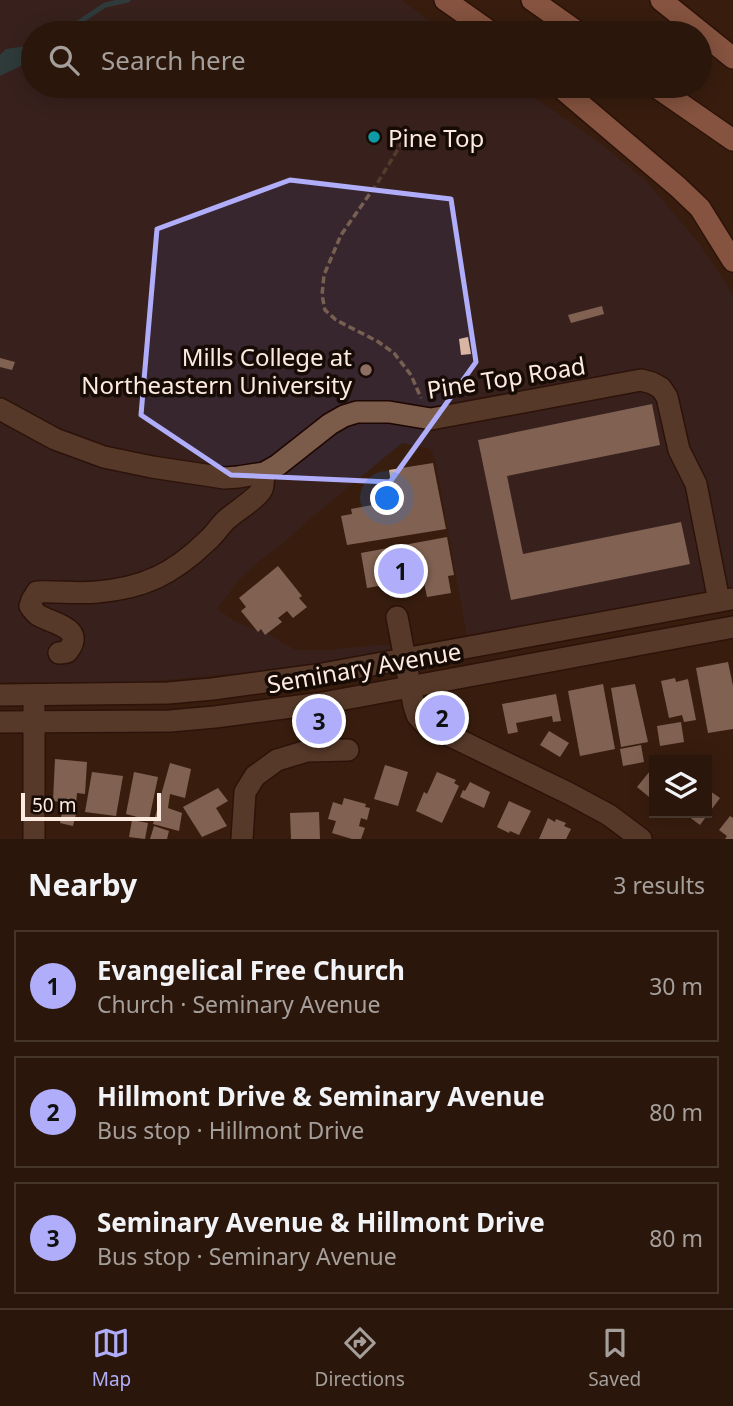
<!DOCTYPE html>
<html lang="en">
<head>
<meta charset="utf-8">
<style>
  body { margin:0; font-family:"Noto Sans",sans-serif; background:#321f13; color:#f1f3f6 }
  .controls { position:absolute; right:21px; bottom:21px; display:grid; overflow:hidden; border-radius:0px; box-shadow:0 4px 18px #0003 }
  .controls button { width:63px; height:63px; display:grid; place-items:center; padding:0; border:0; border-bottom:2px solid #46352b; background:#2a160a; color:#f1f3f6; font:35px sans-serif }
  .scale { position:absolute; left:21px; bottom:18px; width:140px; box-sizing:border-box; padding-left:7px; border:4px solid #fdeae1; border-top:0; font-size:19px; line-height:24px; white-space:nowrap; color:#fdeae1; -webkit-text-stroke:5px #170b05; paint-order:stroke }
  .you { position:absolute; left:388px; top:499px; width:24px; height:24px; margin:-18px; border:5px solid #fff; border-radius:50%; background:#1a73e8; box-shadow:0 0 0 10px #1a73e833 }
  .badge { display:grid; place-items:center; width:46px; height:46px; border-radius:50%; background:#b0aefa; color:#111; font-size:23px; font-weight:700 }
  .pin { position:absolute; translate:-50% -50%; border:4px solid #fff; box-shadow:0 2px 7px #0006 }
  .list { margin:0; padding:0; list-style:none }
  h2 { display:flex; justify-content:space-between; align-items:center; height:91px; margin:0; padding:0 28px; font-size:30px }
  h2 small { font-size:23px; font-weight:400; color:#a59f9c }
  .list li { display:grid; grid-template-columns:46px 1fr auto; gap:21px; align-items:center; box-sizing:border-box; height:112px; margin:0 14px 14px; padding:0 14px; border:2px solid #46352b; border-radius:0px }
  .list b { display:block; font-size:26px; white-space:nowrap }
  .list p { margin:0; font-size:23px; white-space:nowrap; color:#a59f9c }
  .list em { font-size:23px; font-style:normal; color:#a59f9c }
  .icon { flex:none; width:38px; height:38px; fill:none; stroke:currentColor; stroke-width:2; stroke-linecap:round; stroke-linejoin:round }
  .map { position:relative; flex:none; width:733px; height:839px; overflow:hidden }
  .search { position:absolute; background:#2a160a; box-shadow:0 4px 18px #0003; left:21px; right:21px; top:21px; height:77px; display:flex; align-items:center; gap:18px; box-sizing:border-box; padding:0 24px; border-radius:38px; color:#a59f9c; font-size:26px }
  .sheet { height:469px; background:#2a160a }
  nav { display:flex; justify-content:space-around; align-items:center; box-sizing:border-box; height:98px; border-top:2px solid #46352b; background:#2a160a; font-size:19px; color:#a59f9c }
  nav a { display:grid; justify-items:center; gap:4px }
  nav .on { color:#b0aefa }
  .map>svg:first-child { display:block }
  .education { fill:#38262f }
  .water { fill:#246172 }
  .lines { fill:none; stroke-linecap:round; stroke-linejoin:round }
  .stream { stroke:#246172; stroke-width:5 }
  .building { fill:#d9b6a4 }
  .minor-casing { stroke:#1e0600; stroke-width:24 }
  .highway-casing { stroke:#1e0600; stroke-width:24 }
  .path { stroke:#775f51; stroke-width:3.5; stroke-dasharray:7 3.5; stroke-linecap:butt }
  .minor { stroke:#7b5c4b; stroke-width:21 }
  .highway { stroke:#e3957a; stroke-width:21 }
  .marked { fill:none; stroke:#b0aefa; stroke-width:5; stroke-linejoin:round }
  .culture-dot { fill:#0f9aa8; stroke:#170b05; stroke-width:2.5 }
  .education-dot { fill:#8d6e63; stroke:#170b05; stroke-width:2.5 }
  .labels { text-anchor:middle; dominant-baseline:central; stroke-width:7; stroke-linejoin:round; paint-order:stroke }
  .poi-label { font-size:24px; fill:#fdeae1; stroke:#170b05; text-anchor:start }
  .street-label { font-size:24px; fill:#fdeae1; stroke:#170b05 }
</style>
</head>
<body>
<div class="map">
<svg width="733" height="839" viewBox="0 0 733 839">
  <rect width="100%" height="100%" fill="#381e0e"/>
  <!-- education -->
  <path class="education" d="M0 0H401L446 33H33V86H518L601 144 646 181 698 242 725 282 733 298V587L467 636 436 463 431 449 402 443 306 522 280 546 260 560 238 581 217 609 236 622 257 631 261 629 265 635 268 633 282 643 296 650H330L376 645H391L389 650 294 668 141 682H0Z"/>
  <!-- water -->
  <path class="water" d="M33 45V60L0 76V55L6 49Z"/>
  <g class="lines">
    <!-- stream -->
    <path class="stream" d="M63 33 105 5 128 0"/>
  </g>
  <!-- building -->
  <g class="building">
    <path d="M602 306 604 314 571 323 568 315Z"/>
    <path d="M468 337 471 354 461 355 459 339Z"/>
    <path d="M0 358 15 362 12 370 0 367Z"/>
    <path d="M652 404 660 445 507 476 523 554 681 522 690 564 511 600 478 440Z"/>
    <path d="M433 463 446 529 347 545 341 516 352 514 351 509 394 501 389 470Z"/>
    <path d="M447 537 454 575 448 576 451 593 427 597 423 578 367 588 361 553Z"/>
    <path d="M278 566 302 596 299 598 307 607 293 618 287 611 278 618 282 622 265 635 261 629 258 632 241 611 246 607 239 598Z"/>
    <path d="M728 662 733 686V729L708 733 696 668Z"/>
    <path d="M675 678 676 682 688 679 696 720 684 722 682 715 669 718 661 681Z"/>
    <path d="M603 684 615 749 580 756 568 691Z"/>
    <path d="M635 684 648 742 621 747 611 688Z"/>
    <path d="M556 694 561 721 553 722 552 716 516 723 518 732 508 734 502 704Z"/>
    <path d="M681 722 684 742 660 746 657 726Z"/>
    <path d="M549 731 569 743 560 757 540 745Z"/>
    <path d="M641 745 644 762 623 766 620 749Z"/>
    <path d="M55 759 87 762 85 794 77 793 76 804 53 801Z"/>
    <path d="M170 763 191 769 185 798 170 794 168 808 182 813 179 831 153 824Z"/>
    <path d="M385 765 408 772 398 806 374 799Z"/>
    <path d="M650 771 654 774V801L637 787Z"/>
    <path d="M92 772 123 776 116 816 85 812Z"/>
    <path d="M134 772 158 777 149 820 126 814Z"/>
    <path d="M437 772 456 780 454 783 459 786 442 823 416 811 424 792 427 794Z"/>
    <path d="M470 782 490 792 484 808 460 797 463 790 465 791Z"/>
    <path d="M218 788 228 801 216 808 227 826 202 837 183 807Z"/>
    <path d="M707 789 720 798 700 825 684 813H707Z"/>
    <path d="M344 798 366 804 365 807 370 808 367 820 361 818 359 826 365 828 361 839H352L332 833 336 821 328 819 333 802 342 805Z"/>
    <path d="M509 801 531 811 519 835 510 831 509 833 497 827Z"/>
    <path d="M63 807 77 810 73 826 60 823Z"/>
    <path d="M319 812 320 839H291L290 813Z"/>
    <path d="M730 816 733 818V839H725L727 836 719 830Z"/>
    <path d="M548 818 555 822 556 819 566 823 564 826 571 829 566 839H539Z"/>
    <path d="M132 820 148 823 145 839 129 837Z"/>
    <path d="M154 826 169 831 167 839H150Z"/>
  </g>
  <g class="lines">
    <!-- minor casing -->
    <g class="minor-casing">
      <g id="minor">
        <path d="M0 409 55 439 104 457 152 467 225 478 238 477 264 473 278 465 330 424 344 416 357 412H389L431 419 641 380 652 383 661 388 667 397 679 450 696 484 719 601"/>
        <path d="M397 617 414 706 417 715 424 723 570 794 609 815 641 839"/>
        <path d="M59 653 67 652C87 628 53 624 38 615 34 612 33 610 30 606L32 600 37 592C57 591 77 594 97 592 144 588 173 574 207 541 214 535 219 527 225 521 234 512 257 499 262 489 264 485 263 477 264 473"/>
        <path d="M0 695 168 693 212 689 317 675 731 599"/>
        <path d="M34 707V839"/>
        <path d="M0 722 170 721 215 717 323 703 733 627"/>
        <path d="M242 839 245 792 255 776 277 760 307 751 348 750"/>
      </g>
    </g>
    <!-- highway casing -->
    <g class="highway-casing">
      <g id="highway">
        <path d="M445 0 492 33"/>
        <path d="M532 0 579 33"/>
        <path d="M661 0 733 58"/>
        <path d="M559 86 678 187 700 208 733 261"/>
        <path d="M655 86 733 140"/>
      </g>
    </g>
    <!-- path -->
    <path class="path" d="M403 141 378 182 341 235 324 275 322 295 325 310 336 320 377 341 394 353 411 375 421 398"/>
    <!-- minor -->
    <use href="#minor" class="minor"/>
    <!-- highway -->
    <use href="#highway" class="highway"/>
  </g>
  <!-- marked area -->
  <path d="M0 0H733V839H0ZM290 180 451 199 476 362 390 482 231 475 141 415 157 229Z" fill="#381e0e" fill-opacity=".55" fill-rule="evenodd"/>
  <path class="marked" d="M290 180 451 199 476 362 390 482 231 475 141 415 157 229Z"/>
  <!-- markers -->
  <circle class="culture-dot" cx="374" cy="137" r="7"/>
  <circle class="education-dot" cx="366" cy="370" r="7"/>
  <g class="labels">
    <!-- poi labels -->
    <g class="poi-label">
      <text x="388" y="137">Pine Top</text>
      <text x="352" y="356" text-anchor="end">Mills College at<tspan x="352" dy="28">Northeastern University</tspan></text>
    </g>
    <!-- street labels -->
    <g class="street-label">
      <text transform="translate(506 377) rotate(-9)">Pine Top Road</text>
      <text transform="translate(364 667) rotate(-10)">Seminary Avenue</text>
    </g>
  </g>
</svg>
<div class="controls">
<button><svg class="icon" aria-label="layers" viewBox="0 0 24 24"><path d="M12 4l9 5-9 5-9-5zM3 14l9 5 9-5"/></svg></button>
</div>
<div class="scale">50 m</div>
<div class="you"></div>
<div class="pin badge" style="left:401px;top:571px">1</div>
<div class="pin badge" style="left:442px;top:718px">2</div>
<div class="pin badge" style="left:319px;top:721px">3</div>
<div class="search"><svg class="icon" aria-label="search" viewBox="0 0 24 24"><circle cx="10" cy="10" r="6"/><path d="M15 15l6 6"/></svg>Search here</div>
</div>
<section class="sheet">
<h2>Nearby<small>3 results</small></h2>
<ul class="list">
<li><span class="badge">1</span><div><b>Evangelical Free Church</b><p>Church · Seminary Avenue</p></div><em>30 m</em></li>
<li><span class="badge">2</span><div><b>Hillmont Drive &amp; Seminary Avenue</b><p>Bus stop · Hillmont Drive</p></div><em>80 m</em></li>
<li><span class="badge">3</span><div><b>Seminary Avenue &amp; Hillmont Drive</b><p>Bus stop · Seminary Avenue</p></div><em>80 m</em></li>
</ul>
</section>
<nav>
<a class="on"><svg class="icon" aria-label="map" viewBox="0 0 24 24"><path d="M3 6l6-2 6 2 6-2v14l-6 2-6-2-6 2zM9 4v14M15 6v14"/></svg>Map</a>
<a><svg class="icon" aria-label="directions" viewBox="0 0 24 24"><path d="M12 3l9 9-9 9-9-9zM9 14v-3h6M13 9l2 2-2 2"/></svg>Directions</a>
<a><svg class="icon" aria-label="saved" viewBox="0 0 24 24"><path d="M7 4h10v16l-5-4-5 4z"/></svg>Saved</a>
</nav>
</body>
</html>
